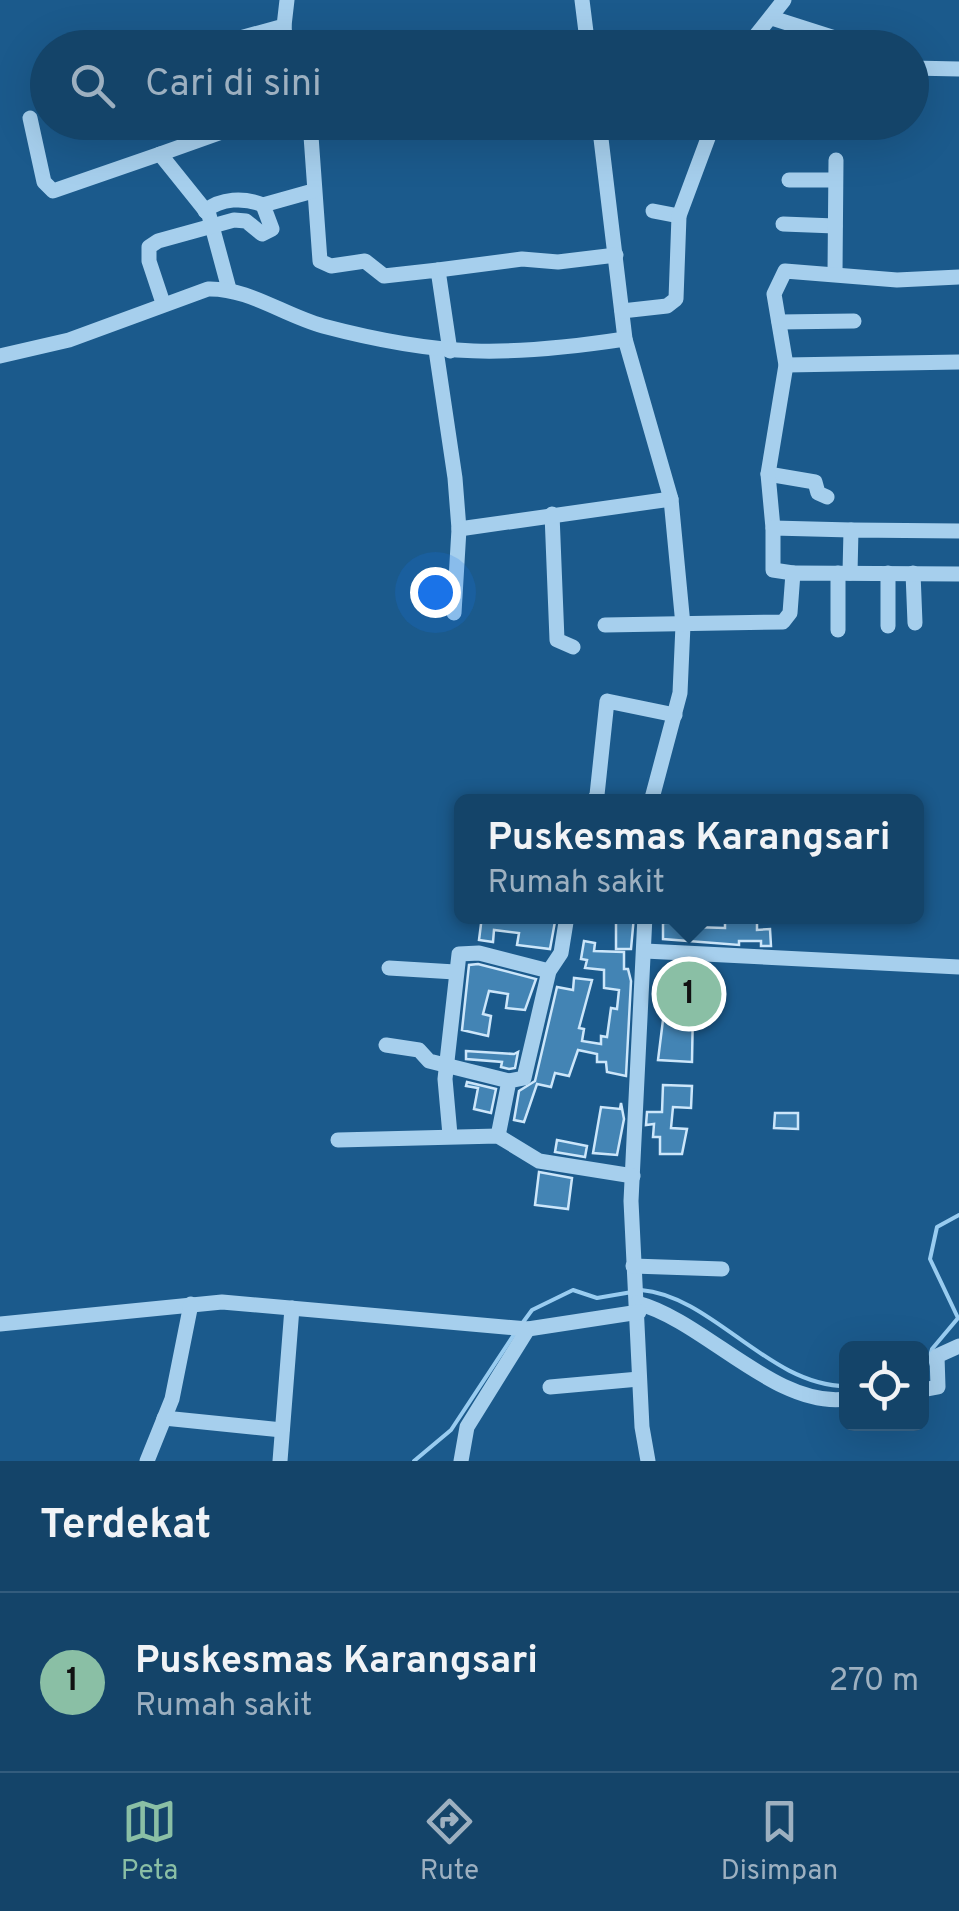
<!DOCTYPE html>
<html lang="id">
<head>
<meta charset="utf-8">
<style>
  body { margin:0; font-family:Overpass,sans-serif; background:#214e71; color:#f1f3f6 }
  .controls { position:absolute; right:30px; bottom:30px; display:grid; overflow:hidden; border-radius:15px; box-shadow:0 10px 40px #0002 }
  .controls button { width:90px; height:90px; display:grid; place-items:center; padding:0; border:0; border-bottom:2px solid #335c7d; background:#144469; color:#f1f3f6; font:50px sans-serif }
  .you { position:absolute; left:435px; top:592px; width:35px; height:35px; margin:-25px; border:8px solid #fff; border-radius:50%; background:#1a73e8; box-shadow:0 0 0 15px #1a73e833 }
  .badge { display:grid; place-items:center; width:65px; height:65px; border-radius:50%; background:#8abfa5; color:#111; font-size:32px; font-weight:700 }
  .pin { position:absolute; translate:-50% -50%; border:5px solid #fff; box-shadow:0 2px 10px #0006 }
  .popup { position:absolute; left:454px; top:794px; width:470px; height:130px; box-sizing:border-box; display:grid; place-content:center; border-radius:15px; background:#144469; filter:drop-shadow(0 2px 8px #0005); font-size:32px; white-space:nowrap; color:#9db0c0 }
  .popup b { font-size:38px; color:#f1f3f6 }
  .popup::after { content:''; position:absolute; left:50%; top:100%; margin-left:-20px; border:20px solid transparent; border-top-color:#144469 }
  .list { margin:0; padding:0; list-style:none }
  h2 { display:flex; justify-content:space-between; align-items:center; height:130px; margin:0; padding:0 40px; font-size:42px }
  h2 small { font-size:32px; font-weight:400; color:#9db0c0 }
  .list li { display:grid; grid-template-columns:65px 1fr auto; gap:30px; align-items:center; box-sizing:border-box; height:180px; padding:0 40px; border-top:2px solid #335c7d }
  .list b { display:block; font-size:38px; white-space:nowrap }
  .list p { margin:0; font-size:32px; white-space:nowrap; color:#9db0c0 }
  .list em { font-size:32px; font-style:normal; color:#9db0c0 }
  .icon { flex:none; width:55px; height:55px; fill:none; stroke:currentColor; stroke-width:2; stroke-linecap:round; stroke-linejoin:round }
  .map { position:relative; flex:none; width:959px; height:1461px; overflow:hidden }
  .search { position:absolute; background:#144469; box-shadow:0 10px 40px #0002; left:30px; right:30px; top:30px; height:110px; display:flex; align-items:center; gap:25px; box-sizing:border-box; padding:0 35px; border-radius:55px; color:#9db0c0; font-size:38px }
  .sheet { height:310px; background:#144469 }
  nav { display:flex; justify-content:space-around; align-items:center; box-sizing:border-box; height:140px; border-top:2px solid #335c7d; background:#144469; font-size:28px; color:#9db0c0 }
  nav a { display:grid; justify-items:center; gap:5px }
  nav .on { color:#8abfa5 }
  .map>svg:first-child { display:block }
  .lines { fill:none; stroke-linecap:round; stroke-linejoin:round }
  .stream { stroke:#99ccf0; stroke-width:4 }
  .building { fill:#4384b4; stroke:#cce6fa; stroke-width:2.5 }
  .minor { stroke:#a6cfed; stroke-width:15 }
</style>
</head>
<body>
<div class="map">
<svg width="959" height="1461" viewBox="0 0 959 1461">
  <rect width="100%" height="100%" fill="#1b5a8c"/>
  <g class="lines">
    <!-- stream -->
    <g class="stream">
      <path d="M641 1290C713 1296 769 1386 846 1386"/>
      <path d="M521 1325 532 1310 573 1290 597 1298 632 1292"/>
      <path d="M922 1383 932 1349 958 1318 930 1259 937 1227 959 1215"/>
      <path d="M414 1461 451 1430 515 1333"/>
    </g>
  </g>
  <!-- building -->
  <g class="building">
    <path d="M407 122H448V128L409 134Z"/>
    <path d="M482 916H556L550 949 517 945 519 933 494 930 493 942 479 940Z"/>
    <path d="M616 916H634L631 949H616Z"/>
    <path d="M683 916H693V927L725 928V917L757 918V930L770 929 771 946H761V941H739V945L663 939V923L683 922Z"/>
    <path d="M584 941 595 943 594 951 624 952V969H628L631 981 626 1076 607 1072 606 1062H597V1054L578 1050 569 1076 555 1073 551 1087 537 1084 524 1122 514 1120 519 1091 535 1081 557 987 573 990 574 978 592 980 579 1028 584 1029 582 1041 601 1044V1036L607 1037 611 1008 617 1009 619 990 604 988V970L585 968 587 960 581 959Z"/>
    <path d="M478 964 536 979 525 1010 506 1008 508 994 489 991 483 1014 491 1016 488 1036 462 1030 469 965Z"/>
    <path d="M670 964 707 965 709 1008 693 1007 692 1062 658 1060Z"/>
    <path d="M466 1051 514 1054 518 1052 515 1068 509 1069 501 1067 502 1062 466 1059Z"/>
    <path d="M467 1082 496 1089 491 1113 474 1109 478 1088 466 1086Z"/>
    <path d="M663 1085 692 1086 691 1108 673 1107 671 1128 687 1129 682 1154H660V1137H653L654 1124 646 1125 647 1112H662Z"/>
    <path d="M621 1103 624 1119 617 1155 593 1153 601 1107 620 1109Z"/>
    <path d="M775 1113H798V1129L774 1128Z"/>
    <path d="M557 1140 587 1146 585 1157 555 1152Z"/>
    <path d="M539 1172 572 1178 568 1209 535 1205Z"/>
  </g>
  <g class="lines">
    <!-- minor -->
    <g class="minor">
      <path d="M582 0 588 48"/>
      <path d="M772 18 866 48"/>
      <path d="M284 26 286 48"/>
      <path d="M119 45C160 38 199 43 240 38"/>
      <path d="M242 46 240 38 284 26 287 0"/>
      <path d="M746 48 784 0"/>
      <path d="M912 68 959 69"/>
      <path d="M30 118 44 182 53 191 160 154"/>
      <path d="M310 122 320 261 331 266 365 261 384 276 438 270 450 351"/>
      <path d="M599 122 625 339 671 499 683 625 680 693 651 802"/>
      <path d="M789 180H835"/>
      <path d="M205 211C221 198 244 197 263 205"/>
      <path d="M653 211 679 216"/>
      <path d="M783 224 835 226"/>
      <path d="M438 270 522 259 558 262 616 255"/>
      <path d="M835 273 836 160"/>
      <path d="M229 289 209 215 160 154 250 122"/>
      <path d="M163 303 149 261V247L158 241 234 220 246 221 262 234 272 229 263 205 313 191"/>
      <path d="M622 311 667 306 676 299 679 216 714 122"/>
      <path d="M779 322 854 321"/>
      <path d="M436 350 455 478 459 529 454 613"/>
      <path d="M0 356 69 340 208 289C249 288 283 315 323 326 440 357 506 357 625 339"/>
      <path d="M786 365 959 362"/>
      <path d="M768 474 815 482 818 493 827 497"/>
      <path d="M552 514 557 640 573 647"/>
      <path d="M773 528 768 474 786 365 774 294 785 271 897 280 959 277"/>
      <path d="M459 529 671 499"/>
      <path d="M793 573 773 570V528L851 530"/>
      <path d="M838 573V630"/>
      <path d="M850 573 851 530 959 531"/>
      <path d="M888 573V626"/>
      <path d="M913 573 915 623"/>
      <path d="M605 625 783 622 790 613 793 573 959 574"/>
      <path d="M593 802 597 795 607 701 675 715"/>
      <path d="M645 916 631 1201 642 1427 648 1461"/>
      <path d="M645 951 959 967"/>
      <path d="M389 968 455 972"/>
      <path d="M386 1045 419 1050 429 1061 509 1081"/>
      <path d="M450 1135 445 1079 459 954 479 953 549 971"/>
      <path d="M498 1136 509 1081 524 1078 549 971 561 953 567 916"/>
      <path d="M338 1140 498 1136 539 1161 633 1176"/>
      <path d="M633 1266 722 1269"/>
      <path d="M637 1303C705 1321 775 1408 846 1399"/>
      <path d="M0 1324 222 1302 528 1329 639 1312"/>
      <path d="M550 1387 639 1379"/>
      <path d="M922 1390 938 1387 937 1356 959 1346"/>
      <path d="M164 1418 282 1430"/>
      <path d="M147 1461 172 1399 191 1304"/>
      <path d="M280 1461 292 1308"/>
      <path d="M461 1461 467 1427 528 1329"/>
    </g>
  </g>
</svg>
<div class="controls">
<button><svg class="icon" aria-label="locate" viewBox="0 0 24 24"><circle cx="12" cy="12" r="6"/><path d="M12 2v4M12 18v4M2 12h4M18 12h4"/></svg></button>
</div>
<div class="you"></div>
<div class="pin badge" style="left:689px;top:994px">1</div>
<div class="popup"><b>Puskesmas Karangsari</b>Rumah sakit</div>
<div class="search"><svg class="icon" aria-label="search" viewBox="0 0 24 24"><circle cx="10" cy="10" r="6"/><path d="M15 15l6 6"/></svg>Cari di sini</div>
</div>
<section class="sheet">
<h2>Terdekat<small></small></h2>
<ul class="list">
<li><span class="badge">1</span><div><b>Puskesmas Karangsari</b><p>Rumah sakit</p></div><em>270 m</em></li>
</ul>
</section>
<nav>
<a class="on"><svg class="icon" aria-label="map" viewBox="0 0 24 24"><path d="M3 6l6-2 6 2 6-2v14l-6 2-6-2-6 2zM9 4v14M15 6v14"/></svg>Peta</a>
<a><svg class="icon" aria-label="directions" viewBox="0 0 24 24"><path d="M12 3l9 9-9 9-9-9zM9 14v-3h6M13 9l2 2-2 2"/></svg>Rute</a>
<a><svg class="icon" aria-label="saved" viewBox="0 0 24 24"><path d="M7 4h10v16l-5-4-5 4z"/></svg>Disimpan</a>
</nav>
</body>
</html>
